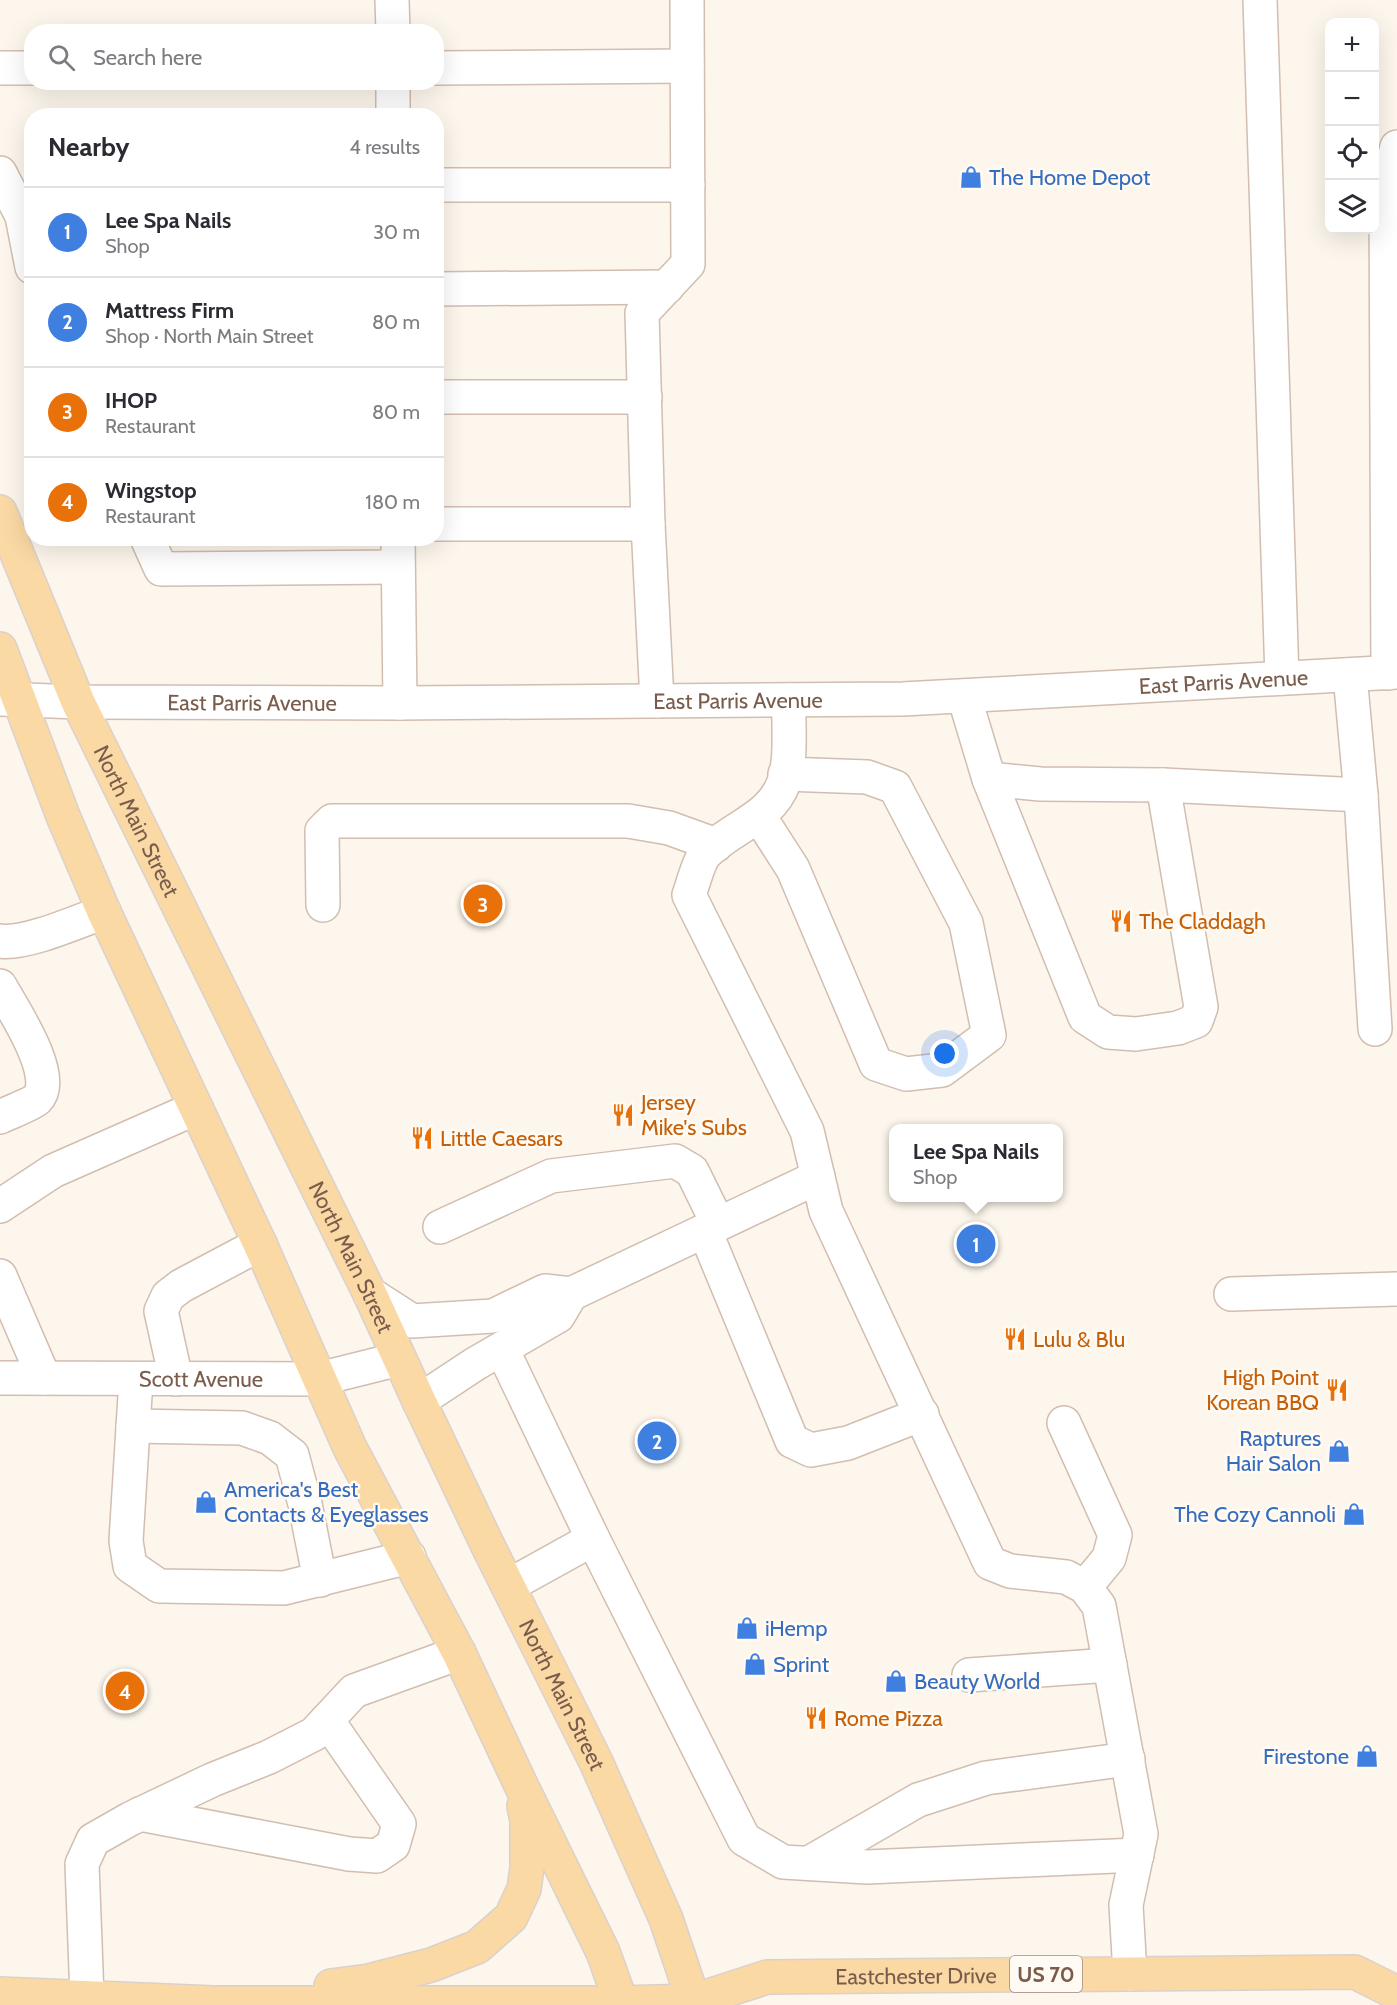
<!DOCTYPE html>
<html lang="en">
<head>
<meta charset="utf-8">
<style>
  body { margin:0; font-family:Cabin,sans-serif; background:#f7f7f7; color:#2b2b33 }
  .controls { position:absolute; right:18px; top:18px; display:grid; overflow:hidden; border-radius:12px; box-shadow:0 6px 24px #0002 }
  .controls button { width:54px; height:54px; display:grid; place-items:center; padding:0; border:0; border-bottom:2px solid #e1e1e2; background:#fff; color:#2b2b33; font:30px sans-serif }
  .you { position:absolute; left:945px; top:1054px; width:21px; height:21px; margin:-15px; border:4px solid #fff; border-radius:50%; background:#1a73e8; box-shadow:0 0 0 9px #1a73e833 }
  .badge { display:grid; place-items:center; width:39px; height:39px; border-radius:50%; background:#e76f51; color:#fff; font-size:20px; font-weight:700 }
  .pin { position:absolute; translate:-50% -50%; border:3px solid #fff; box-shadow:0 2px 6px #0006 }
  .popup { position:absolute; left:889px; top:1124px; width:174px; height:78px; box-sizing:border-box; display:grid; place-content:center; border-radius:12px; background:#fff; filter:drop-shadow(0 2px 4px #0005); font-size:20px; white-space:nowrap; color:#7c7c81 }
  .popup b { font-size:22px; color:#2b2b33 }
  .popup::after { content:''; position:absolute; left:50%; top:100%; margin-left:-12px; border:12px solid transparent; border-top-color:#fff }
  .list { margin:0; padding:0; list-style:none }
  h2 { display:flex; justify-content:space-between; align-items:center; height:78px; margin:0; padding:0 24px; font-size:26px }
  h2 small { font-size:20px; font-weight:400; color:#7c7c81 }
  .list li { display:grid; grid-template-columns:39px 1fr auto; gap:18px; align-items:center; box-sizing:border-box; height:90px; padding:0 24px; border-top:2px solid #e1e1e2 }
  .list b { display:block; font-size:22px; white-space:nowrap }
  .list p { margin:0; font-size:20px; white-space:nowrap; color:#7c7c81 }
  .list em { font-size:20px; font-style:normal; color:#7c7c81 }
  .icon { flex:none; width:33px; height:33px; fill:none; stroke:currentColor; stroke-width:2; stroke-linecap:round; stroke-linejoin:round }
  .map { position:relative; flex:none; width:1397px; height:2005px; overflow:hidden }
  .search { position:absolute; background:#fff; box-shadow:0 6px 24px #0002; left:24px; top:24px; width:420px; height:66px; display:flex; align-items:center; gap:15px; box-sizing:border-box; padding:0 21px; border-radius:24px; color:#7c7c81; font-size:22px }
  .panel { position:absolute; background:#fff; box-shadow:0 6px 24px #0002; left:24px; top:108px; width:420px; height:438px; border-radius:24px }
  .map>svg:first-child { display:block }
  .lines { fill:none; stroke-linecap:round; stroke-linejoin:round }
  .minor-casing { stroke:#d1beb0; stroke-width:36 }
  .major-casing { stroke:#dad1cd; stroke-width:36 }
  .minor { stroke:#fff; stroke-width:33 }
  .major { stroke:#fbd9a5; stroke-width:33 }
  .labels { text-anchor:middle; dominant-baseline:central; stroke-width:5; stroke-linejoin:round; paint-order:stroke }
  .shield { fill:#fffaf3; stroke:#a28b7f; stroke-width:1.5 }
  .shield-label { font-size:21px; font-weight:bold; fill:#7a5c4d }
  .shop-label { font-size:22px; fill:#366cbe; stroke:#fffaf3; text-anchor:start }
  .street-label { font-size:22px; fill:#7a5c4d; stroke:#fffaf3 }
  .food-label { font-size:22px; fill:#c56008; stroke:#fffaf3; text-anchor:start }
</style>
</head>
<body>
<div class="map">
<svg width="1397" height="2005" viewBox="0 0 1397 2005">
  <rect width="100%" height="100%" fill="#fdf6ec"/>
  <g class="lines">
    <!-- minor casing -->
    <g class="minor-casing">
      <g id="minor">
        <path d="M392 0 393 32"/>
        <path d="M1260 0 1282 678"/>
        <path d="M0 68H32"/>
        <path d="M436 68 687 66"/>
        <path d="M393 82V116"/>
        <path d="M0 173 22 216 32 267"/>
        <path d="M436 185H688"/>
        <path d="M436 289 667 287"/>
        <path d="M436 397H645"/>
        <path d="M436 524H648"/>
        <path d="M147 538 161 569 398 567"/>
        <path d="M398 538 400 703"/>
        <path d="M1388 673 1386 189 1397 147"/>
        <path d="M1350 675 1361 795 1375 1029"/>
        <path d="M964 696 989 779 1085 1017 1108 1032 1136 1034 1178 1028 1196 1021 1201 1007 1163 785"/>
        <path id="s1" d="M0 699 78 702 400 703 903 699 1397 672"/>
        <path d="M789 700C788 726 792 757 784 782 771 819 731 827 706 853 699 860 693 884 689 895L807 1131 826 1211 990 1563 1010 1571 1066 1577 1085 1587 1099 1606 1141 1834 1126 1905 1130 1974"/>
        <path d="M657 701 648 524 642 313 688 264 687 0"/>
        <path d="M989 779 1040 784 1163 785 1361 795"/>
        <path d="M759 816 793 869 876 1064 906 1074 942 1070 989 1035 966 923 895 787 867 777 785 774"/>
        <path d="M323 905 322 831 332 821H628L669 828 716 845"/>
        <path d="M0 941C25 945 79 921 104 912"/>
        <path d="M0 986C12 1008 59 1077 37 1099 32 1104 8 1113 0 1117"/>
        <path d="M0 1206 53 1171 196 1108"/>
        <path d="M440 1227 551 1176 675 1161 692 1171 718 1224"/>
        <path d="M705 1231 792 1441 811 1450 848 1443 922 1414"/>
        <path d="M0 1276 44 1378"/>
        <path d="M370 1294 412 1321 493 1316 545 1291 571 1294 818 1177"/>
        <path d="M1231 1294 1397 1289"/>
        <path d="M502 1349 593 1539 744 1839 783 1862 867 1867 1137 1855"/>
        <path id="s2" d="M0 1378 319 1379 399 1359"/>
        <path d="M136 1379 126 1541 130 1566 159 1586 284 1588 409 1557"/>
        <path d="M176 1379 161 1311 168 1296 181 1286 260 1244"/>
        <path d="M419 1401 475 1364 558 1316 571 1294"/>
        <path d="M1064 1423 1115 1535 1109 1558 1085 1587"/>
        <path d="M133 1426 242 1428 270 1438 292 1455 305 1504 320 1580"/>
        <path d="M508 1586 593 1539"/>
        <path d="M969 1675 1110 1665"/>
        <path d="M140 1814 349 1854 377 1856 393 1845 399 1824 327 1720"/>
        <path d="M809 1863 918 1800 986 1778 1128 1759"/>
        <path d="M89 2005 87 1997 82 1864 93 1840 130 1819 212 1780 269 1757 314 1734 354 1691 459 1653"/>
      </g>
    </g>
    <!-- major casing -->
    <g class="major-casing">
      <g id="major">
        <path id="s3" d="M0 512 78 702 370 1294 419 1401 487 1544 596 1762 666 1919 695 2005"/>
        <path d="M0 649 63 816 104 912 260 1244 350 1448 459 1653 520 1783 603 1952 622 2005"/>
        <path d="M331 1986 369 1981 431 1965 477 1947 511 1917 524 1889 527 1868V1821L524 1806"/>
        <path id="s4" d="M0 1994 214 2003H621L693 2001 767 1977 1355 1972 1397 1993"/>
      </g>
    </g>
    <!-- minor -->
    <use href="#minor" class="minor"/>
    <!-- major -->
    <use href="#major" class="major"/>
  </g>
  <!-- icons -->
  <defs>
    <g id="shop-bare" transform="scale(1.8)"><path d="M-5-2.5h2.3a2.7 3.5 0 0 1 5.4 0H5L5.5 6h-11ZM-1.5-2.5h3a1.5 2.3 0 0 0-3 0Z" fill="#3f7fe0" stroke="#fffaf3" stroke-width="2.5" paint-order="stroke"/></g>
    <g id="restaurant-bare" transform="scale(1.8)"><path d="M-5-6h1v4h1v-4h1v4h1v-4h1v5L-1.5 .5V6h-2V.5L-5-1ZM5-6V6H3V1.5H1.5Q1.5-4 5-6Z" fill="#e8710a" stroke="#fffaf3" stroke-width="2.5" paint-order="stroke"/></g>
  </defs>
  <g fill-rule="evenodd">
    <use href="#shop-bare" x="971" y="177"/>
    <use href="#restaurant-bare" x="1121" y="921"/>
    <use href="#restaurant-bare" x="623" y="1115"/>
    <use href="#restaurant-bare" x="422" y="1138"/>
    <use href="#restaurant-bare" x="1015" y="1339"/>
    <use href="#restaurant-bare" x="1337" y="1390"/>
    <use href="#shop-bare" x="1339" y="1451"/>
    <use href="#shop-bare" x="206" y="1502"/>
    <use href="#shop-bare" x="1354" y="1514"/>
    <use href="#shop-bare" x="747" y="1628"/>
    <use href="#shop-bare" x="755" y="1664"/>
    <use href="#shop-bare" x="896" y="1681"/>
    <use href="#restaurant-bare" x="816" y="1718"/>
    <use href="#shop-bare" x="1367" y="1756"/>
  </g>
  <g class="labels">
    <!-- shield labels -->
    <rect class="shield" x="1010" y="1956" width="72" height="36" rx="4.5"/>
    <g class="shield-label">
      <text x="1046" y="1974">US 70</text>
    </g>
    <!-- shop labels -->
    <g class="shop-label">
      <text x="989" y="177">The Home Depot</text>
      <text x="1321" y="1438" text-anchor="end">Raptures<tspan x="1321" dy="25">Hair Salon</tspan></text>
      <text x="224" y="1489">America's Best<tspan x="224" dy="25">Contacts &amp; Eyeglasses</tspan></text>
      <text x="1336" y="1514" text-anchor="end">The Cozy Cannoli</text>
      <text x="765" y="1628">iHemp</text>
      <text x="773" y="1664">Sprint</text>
      <text x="914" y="1681">Beauty World</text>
      <text x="1349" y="1756" text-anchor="end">Firestone</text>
    </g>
    <!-- street labels -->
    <g class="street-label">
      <text stroke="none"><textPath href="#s1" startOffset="1224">East Parris Avenue</textPath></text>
      <text stroke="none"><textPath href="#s1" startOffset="738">East Parris Avenue</textPath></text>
      <text stroke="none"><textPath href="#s1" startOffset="252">East Parris Avenue</textPath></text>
      <text stroke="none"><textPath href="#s3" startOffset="338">North Main Street</textPath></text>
      <text stroke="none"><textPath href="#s3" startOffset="824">North Main Street</textPath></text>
      <text stroke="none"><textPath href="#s2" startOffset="201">Scott Avenue</textPath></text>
      <text stroke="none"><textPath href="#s3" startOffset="1310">North Main Street</textPath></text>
      <text stroke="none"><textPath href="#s4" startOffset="920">Eastchester Drive</textPath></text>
    </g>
    <!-- food labels -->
    <g class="food-label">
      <text x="1139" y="921">The Claddagh</text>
      <text x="641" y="1102">Jersey<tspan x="641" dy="25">Mike's Subs</tspan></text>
      <text x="440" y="1138">Little Caesars</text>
      <text x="1033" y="1339">Lulu &amp; Blu</text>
      <text x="1319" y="1377" text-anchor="end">High Point<tspan x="1319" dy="25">Korean BBQ</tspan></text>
      <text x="834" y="1718">Rome Pizza</text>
    </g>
  </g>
</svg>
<div class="controls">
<button>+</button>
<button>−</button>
<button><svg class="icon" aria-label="locate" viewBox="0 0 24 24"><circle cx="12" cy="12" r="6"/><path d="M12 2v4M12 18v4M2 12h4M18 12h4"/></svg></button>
<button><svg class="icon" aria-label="layers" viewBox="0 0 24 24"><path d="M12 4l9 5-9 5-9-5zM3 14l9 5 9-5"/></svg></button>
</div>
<div class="you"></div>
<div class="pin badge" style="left:976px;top:1244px;background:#3f7fe0">1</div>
<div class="popup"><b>Lee Spa Nails</b>Shop</div>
<div class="pin badge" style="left:657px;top:1441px;background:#3f7fe0">2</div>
<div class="pin badge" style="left:483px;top:904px;background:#e8710a">3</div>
<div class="pin badge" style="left:125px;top:1691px;background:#e8710a">4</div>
<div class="search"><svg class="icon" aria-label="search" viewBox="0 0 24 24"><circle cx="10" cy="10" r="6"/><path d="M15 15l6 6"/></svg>Search here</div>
<section class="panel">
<h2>Nearby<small>4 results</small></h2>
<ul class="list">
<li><span class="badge" style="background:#3f7fe0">1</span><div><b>Lee Spa Nails</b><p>Shop</p></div><em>30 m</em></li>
<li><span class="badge" style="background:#3f7fe0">2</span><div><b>Mattress Firm</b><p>Shop · North Main Street</p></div><em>80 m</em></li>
<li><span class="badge" style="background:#e8710a">3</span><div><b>IHOP</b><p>Restaurant</p></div><em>80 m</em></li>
<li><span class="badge" style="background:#e8710a">4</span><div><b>Wingstop</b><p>Restaurant</p></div><em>180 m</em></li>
</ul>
</section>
</div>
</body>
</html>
